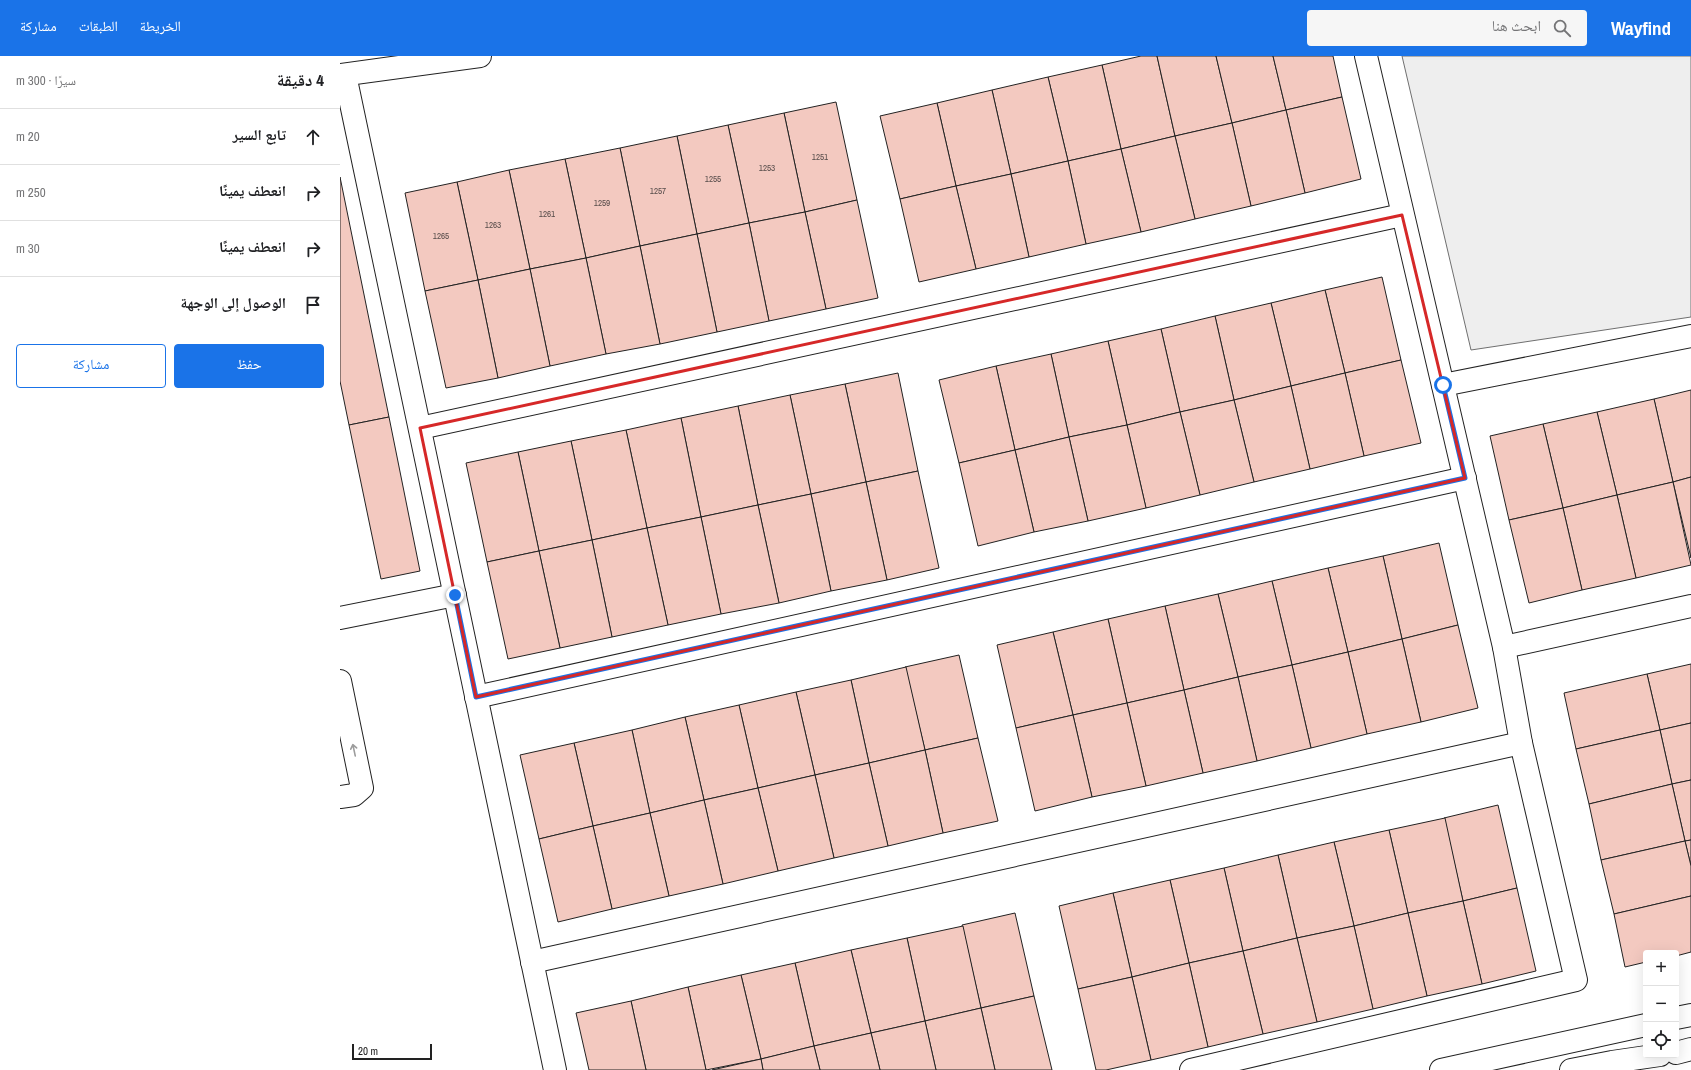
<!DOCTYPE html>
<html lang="ar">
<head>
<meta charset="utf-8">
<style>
  body { margin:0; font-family:"Archivo Narrow","Noto Naskh Arabic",sans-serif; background:#f6f6f6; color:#202124; direction:rtl }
  .controls { position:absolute; right:12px; bottom:12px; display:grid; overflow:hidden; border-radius:4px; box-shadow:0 4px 16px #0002 }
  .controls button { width:36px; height:36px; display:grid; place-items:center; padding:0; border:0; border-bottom:1px solid #e0e0e0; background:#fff; color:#202124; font:20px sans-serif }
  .scale { position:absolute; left:12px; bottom:10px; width:80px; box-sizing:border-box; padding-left:4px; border:2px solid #222; border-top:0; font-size:11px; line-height:14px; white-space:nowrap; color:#222; -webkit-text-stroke:3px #fff; paint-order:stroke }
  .stop { position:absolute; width:12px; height:12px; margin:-9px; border:3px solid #1a73e8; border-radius:50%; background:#fff }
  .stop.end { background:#1a73e8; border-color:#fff; box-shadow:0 1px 4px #0008 }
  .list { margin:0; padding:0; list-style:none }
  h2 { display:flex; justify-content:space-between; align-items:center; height:52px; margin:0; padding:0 16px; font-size:17px }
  h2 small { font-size:13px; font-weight:400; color:#757577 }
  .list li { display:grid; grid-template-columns:26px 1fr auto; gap:12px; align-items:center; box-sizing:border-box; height:56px; padding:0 16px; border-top:1px solid #e0e0e0 }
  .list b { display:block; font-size:15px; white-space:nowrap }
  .list em { font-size:13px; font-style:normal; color:#757577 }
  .actions { display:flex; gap:8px; padding:12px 16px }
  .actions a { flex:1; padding:9px 0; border:1px solid #1a73e8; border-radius:4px; text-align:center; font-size:14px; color:#1a73e8 }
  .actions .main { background:#1a73e8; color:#fff }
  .icon { flex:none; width:22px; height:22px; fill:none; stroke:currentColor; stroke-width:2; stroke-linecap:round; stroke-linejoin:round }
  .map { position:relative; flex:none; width:1351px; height:1014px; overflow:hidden; direction:ltr }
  header { display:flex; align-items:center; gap:24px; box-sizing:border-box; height:56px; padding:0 20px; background:#1a73e8; color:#fff }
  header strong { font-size:19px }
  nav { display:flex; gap:22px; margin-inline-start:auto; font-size:14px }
  .search { width:280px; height:36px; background:#f6f6f6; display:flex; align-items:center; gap:10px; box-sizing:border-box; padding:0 14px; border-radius:4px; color:#757577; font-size:15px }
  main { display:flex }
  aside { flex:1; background:#fff }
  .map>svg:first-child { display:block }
  .green { fill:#eee; stroke:#6f6f6f }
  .building { fill:#f3c9c0; stroke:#222 }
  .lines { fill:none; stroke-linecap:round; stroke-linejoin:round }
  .minor-casing { stroke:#222; stroke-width:24 }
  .minor { stroke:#fff; stroke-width:22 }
  .oneway { stroke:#9c9c9c }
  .route { stroke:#1a73e8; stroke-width:5 }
  .marked { fill:none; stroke:#d62828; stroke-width:3; stroke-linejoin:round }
  .labels { text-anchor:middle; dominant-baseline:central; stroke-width:3; stroke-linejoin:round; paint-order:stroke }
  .number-label { font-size:9px; fill:#564c4a }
</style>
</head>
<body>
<header>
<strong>Wayfind</strong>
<div class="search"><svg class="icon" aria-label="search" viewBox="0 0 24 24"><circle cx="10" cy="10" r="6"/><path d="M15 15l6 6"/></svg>ابحث هنا</div>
<nav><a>الخريطة</a><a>الطبقات</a><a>مشاركة</a></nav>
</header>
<main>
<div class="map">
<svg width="1351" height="1014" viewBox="0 0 1351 1014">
  <rect width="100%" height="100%" fill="#fff"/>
  <!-- green -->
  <path class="green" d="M1062 0H1351V261L1131 294Z"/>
  <!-- building -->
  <g class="building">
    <path d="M801 0H817L835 80 781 93 762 9Z"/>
    <path d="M817 0H876L892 67 835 80Z"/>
    <path d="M876 0H933L946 54 892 67Z"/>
    <path d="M933 0H993L1002 41 946 54Z"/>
    <path d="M762 9 781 93 728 105 708 21Z"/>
    <path d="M708 21 728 105 671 118 652 34Z"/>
    <path d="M652 34 671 118 616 130 597 47Z"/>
    <path d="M1002 41 1021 123 965 137 946 54Z"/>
    <path d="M496 46 517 144 465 156 444 57Z"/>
    <path d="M597 47 616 130 560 143 540 60Z"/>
    <path d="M946 54 965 137 911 150 892 67Z"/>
    <path d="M444 57 465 156 409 167 388 69Z"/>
    <path d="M892 67 911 150 855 163 835 80Z"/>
    <path d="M388 69 409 167 357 178 337 80Z"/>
    <path d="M337 80 357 178 300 190 280 92Z"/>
    <path d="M835 80 855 163 801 176 781 93Z"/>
    <path d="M280 92 300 190 246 202 225 103Z"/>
    <path d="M781 93 801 176 746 188 728 105Z"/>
    <path d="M225 103 246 202 190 213 169 114Z"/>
    <path d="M728 105 746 188 689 201 671 118Z"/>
    <path d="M169 114 190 213 138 224 117 126Z"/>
    <path d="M671 118 689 201 636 213 616 130Z"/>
    <path d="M0 121 49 361 9 369 0 325Z"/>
    <path d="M117 126 138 224 85 235 65 137Z"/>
    <path d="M616 130 636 213 579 226 560 143Z"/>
    <path d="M517 144 538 242 486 253 465 156Z"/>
    <path d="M465 156 486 253 429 265 409 167Z"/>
    <path d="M409 167 429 265 377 276 357 178Z"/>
    <path d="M357 178 377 276 320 288 300 190Z"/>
    <path d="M300 190 320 288 266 298 246 202Z"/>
    <path d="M246 202 266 298 210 310 190 213Z"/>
    <path d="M190 213 210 310 158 322 138 224Z"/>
    <path d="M1042 221 1061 304 1005 317 985 234Z"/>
    <path d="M138 224 158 322 106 332 85 235Z"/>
    <path d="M985 234 1005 317 951 330 931 247Z"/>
    <path d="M931 247 951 330 894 344 875 260Z"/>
    <path d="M875 260 894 344 840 356 821 273Z"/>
    <path d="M821 273 840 356 787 369 768 285Z"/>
    <path d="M768 285 787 369 729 381 711 298Z"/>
    <path d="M711 298 729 381 675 394 656 310Z"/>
    <path d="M1061 304 1081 387 1024 400 1005 317Z"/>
    <path d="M656 310 675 394 619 407 599 324Z"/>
    <path d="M558 317 578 415 526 426 505 328Z"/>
    <path d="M1005 317 1024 400 970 413 951 330Z"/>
    <path d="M505 328 526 426 471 438 450 339Z"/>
    <path d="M951 330 970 413 914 426 894 344Z"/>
    <path d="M1351 334V421L1333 426 1314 343Z"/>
    <path d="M450 339 471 438 418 449 398 350Z"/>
    <path d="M1314 343 1333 426 1277 439 1257 356Z"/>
    <path d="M894 344 914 426 860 439 840 356Z"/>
    <path d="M398 350 418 449 361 461 341 362Z"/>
    <path d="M840 356 860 439 806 452 787 369Z"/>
    <path d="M1257 356 1277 439 1223 452 1203 368Z"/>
    <path d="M49 361 80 515 41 523 9 369Z"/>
    <path d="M341 362 361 461 307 472 286 374Z"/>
    <path d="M1203 368 1223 452 1169 464 1150 380Z"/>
    <path d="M787 369 806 452 748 465 729 381Z"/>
    <path d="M286 374 307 472 252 484 231 385Z"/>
    <path d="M729 381 748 465 694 476 675 394Z"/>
    <path d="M231 385 252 484 199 495 178 396Z"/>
    <path d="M675 394 694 476 638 490 619 407Z"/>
    <path d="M178 396 199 495 147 506 126 407Z"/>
    <path d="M578 415 599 512 547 524 526 426Z"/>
    <path d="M1351 421V502L1333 426Z"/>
    <path d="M526 426 547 524 491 535 471 438Z"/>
    <path d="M1333 426 1351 509 1296 522 1277 439Z"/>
    <path d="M471 438 491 535 439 547 418 449Z"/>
    <path d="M1277 439 1296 522 1242 534 1223 452Z"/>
    <path d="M418 449 439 547 381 558 361 461Z"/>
    <path d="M1223 452 1242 534 1189 547 1169 464Z"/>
    <path d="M361 461 381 558 328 569 307 472Z"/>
    <path d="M307 472 328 569 272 581 252 484Z"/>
    <path d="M252 484 272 581 220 592 199 495Z"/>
    <path d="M1099 487 1118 569 1062 583 1043 500Z"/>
    <path d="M199 495 220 592 168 603 147 506Z"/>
    <path d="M1043 500 1062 583 1008 596 988 512Z"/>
    <path d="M988 512 1008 596 952 609 932 525Z"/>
    <path d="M932 525 952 609 898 621 878 538Z"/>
    <path d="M878 538 898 621 844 634 825 550Z"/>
    <path d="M825 550 844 634 787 647 768 563Z"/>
    <path d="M768 563 787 647 733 659 713 576Z"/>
    <path d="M1118 569 1138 652 1081 666 1062 583Z"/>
    <path d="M713 576 733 659 676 672 657 589Z"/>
    <path d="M1062 583 1081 666 1027 678 1008 596Z"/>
    <path d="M1008 596 1027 678 971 692 952 609Z"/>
    <path d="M619 599 638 682 585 694 565 611Z"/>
    <path d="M1351 608V667L1320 674 1307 618Z"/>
    <path d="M952 609 971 692 917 705 898 621Z"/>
    <path d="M566 611 585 694 529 707 511 624Z"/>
    <path d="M1307 618 1320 674 1236 693 1224 637Z"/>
    <path d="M898 621 917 705 863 717 844 634Z"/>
    <path d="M511 624 529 707 475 719 456 636Z"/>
    <path d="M844 634 863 717 806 730 787 647Z"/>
    <path d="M456 636 475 719 418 732 399 649Z"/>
    <path d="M787 647 806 730 752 741 733 659Z"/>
    <path d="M399 649 418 732 364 744 345 661Z"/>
    <path d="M733 659 752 741 695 755 676 672Z"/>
    <path d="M345 661 364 744 310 757 292 674Z"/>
    <path d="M1351 667V724L1332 728 1320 674Z"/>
    <path d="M292 674 310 757 253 770 234 687Z"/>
    <path d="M1320 674 1332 728 1249 748 1236 693Z"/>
    <path d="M638 682 658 765 603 777 585 694Z"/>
    <path d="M234 687 253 770 199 783 180 699Z"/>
    <path d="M585 694 603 777 548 790 529 707Z"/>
    <path d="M529 707 548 790 494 802 475 719Z"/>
    <path d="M475 719 494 802 438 815 418 732Z"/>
    <path d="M1351 724V784L1345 785 1332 728Z"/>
    <path d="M1332 728 1345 785 1261 804 1249 748Z"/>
    <path d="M418 732 438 815 383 828 364 744Z"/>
    <path d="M364 744 383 828 329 840 310 757Z"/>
    <path d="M1158 749 1177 832 1123 845 1104 762Z"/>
    <path d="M310 757 329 840 272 853 253 770Z"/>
    <path d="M1105 762 1123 845 1068 857 1049 774Z"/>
    <path d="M253 770 272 853 218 866 199 783Z"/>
    <path d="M1049 774 1068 857 1014 870 994 786Z"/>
    <path d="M1351 784V810L1345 785Z"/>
    <path d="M1345 785 1351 810V840L1274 858 1261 804Z"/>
    <path d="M994 786 1014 870 957 882 938 799Z"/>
    <path d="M938 799 957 882 903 895 884 812Z"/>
    <path d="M884 812 903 895 849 907 830 824Z"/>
    <path d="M830 824 849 907 792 921 773 837Z"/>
    <path d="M1177 832 1196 915 1142 928 1123 845Z"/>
    <path d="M773 837 792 921 738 933 719 850Z"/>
    <path d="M1351 840V896L1336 900V897H1306V906L1285 911 1274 858Z"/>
    <path d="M1123 845 1142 928 1087 940 1068 857Z"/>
    <path d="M675 857 694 940 641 952 622 869Z"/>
    <path d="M1068 857 1087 940 1033 953 1014 870Z"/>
    <path d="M623 870 641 952 585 965 567 882Z"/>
    <path d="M1014 870 1033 953 977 966 957 882Z"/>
    <path d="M567 882 585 965 531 977 511 894Z"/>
    <path d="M957 882 977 966 923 978 903 895Z"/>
    <path d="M511 894 531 977 474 990 455 907Z"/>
    <path d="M903 895 923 978 868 991 849 907Z"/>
    <path d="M455 907 474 990 421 1003 401 919Z"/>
    <path d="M849 907 868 991 811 1004 792 921Z"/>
    <path d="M401 919 421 1003 366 1014 348 931Z"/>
    <path d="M792 921 811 1004 766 1014H756L738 933Z"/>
    <path d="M348 931 366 1014H306L291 945Z"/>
    <path d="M694 940 712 1014H655L641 952Z"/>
    <path d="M291 945 306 1014H249L236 957Z"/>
    <path d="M641 952 655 1014H596L585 965Z"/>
    <path d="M585 965 596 1014H540L531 977Z"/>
    <path d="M531 977 540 1014H480L474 990Z"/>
    <path d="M474 990 480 1014H423L421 1003Z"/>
    <path d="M421 1003 423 1014H372Z"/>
  </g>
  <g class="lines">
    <!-- minor casing -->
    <g class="minor-casing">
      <g id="minor">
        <path d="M0 19 140 0"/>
        <path d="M5 19 215 1014"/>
        <path d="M1103 329 1351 280"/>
        <path d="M80 372 1062 159"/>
        <path d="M0 562 115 539"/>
        <path d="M1164 591 1351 550"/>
        <path d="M0 625 22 732 14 739 0 741"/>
        <path d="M136 641 1125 422"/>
        <path d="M192 906 1181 687"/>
        <path d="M1336 962 1351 959"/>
        <path d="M1336 997 1351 993"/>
        <path d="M851 1014 1236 924 1181 687 1164 591 1026 0"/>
        <path d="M1101 1014 1306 969"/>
        <path d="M1231 1014 1272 1006 1320 999"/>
      </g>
    </g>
    <!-- minor -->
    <use href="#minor" class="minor"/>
  </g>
  <!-- one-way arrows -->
  <defs><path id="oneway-shaft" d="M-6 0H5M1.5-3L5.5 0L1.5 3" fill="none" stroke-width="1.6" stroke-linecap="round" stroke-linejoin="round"/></defs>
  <use class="oneway" href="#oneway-shaft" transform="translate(14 694) rotate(-102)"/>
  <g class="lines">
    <!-- route -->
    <path class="route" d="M115 539 136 641 1125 422 1103 329"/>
  </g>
  <!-- marked area -->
  <path class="marked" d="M1062 159 1125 422 136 641 80 372Z"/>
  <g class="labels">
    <!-- number labels -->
    <g class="number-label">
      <text x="480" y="101">1251</text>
      <text x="427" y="112">1253</text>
      <text x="373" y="123">1255</text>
      <text x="318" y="135">1257</text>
      <text x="262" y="147">1259</text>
      <text x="207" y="158">1261</text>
      <text x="153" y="169">1263</text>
      <text x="101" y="180">1265</text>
    </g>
  </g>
</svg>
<div class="controls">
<button>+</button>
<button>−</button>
<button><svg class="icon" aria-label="locate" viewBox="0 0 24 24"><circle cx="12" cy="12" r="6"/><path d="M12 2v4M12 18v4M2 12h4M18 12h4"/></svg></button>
</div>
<div class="scale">20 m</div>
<div class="stop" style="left:1103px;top:329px"></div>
<div class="stop end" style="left:115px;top:539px"></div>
</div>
<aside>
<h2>4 دقيقة<small>سيرًا · 300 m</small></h2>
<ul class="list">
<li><svg class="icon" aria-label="ahead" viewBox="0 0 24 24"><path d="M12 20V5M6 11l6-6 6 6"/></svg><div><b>تابع السير</b></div><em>20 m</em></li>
<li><svg class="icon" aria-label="right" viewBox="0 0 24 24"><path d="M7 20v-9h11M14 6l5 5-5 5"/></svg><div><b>انعطف يمينًا</b></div><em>250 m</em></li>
<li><svg class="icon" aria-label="right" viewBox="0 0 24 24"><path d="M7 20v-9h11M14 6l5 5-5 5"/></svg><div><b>انعطف يمينًا</b></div><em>30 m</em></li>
<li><svg class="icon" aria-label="arrive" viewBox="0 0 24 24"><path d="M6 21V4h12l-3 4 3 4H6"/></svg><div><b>الوصول إلى الوجهة</b></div></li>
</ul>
<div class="actions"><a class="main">حفظ</a><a>مشاركة</a></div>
</aside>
</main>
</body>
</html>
